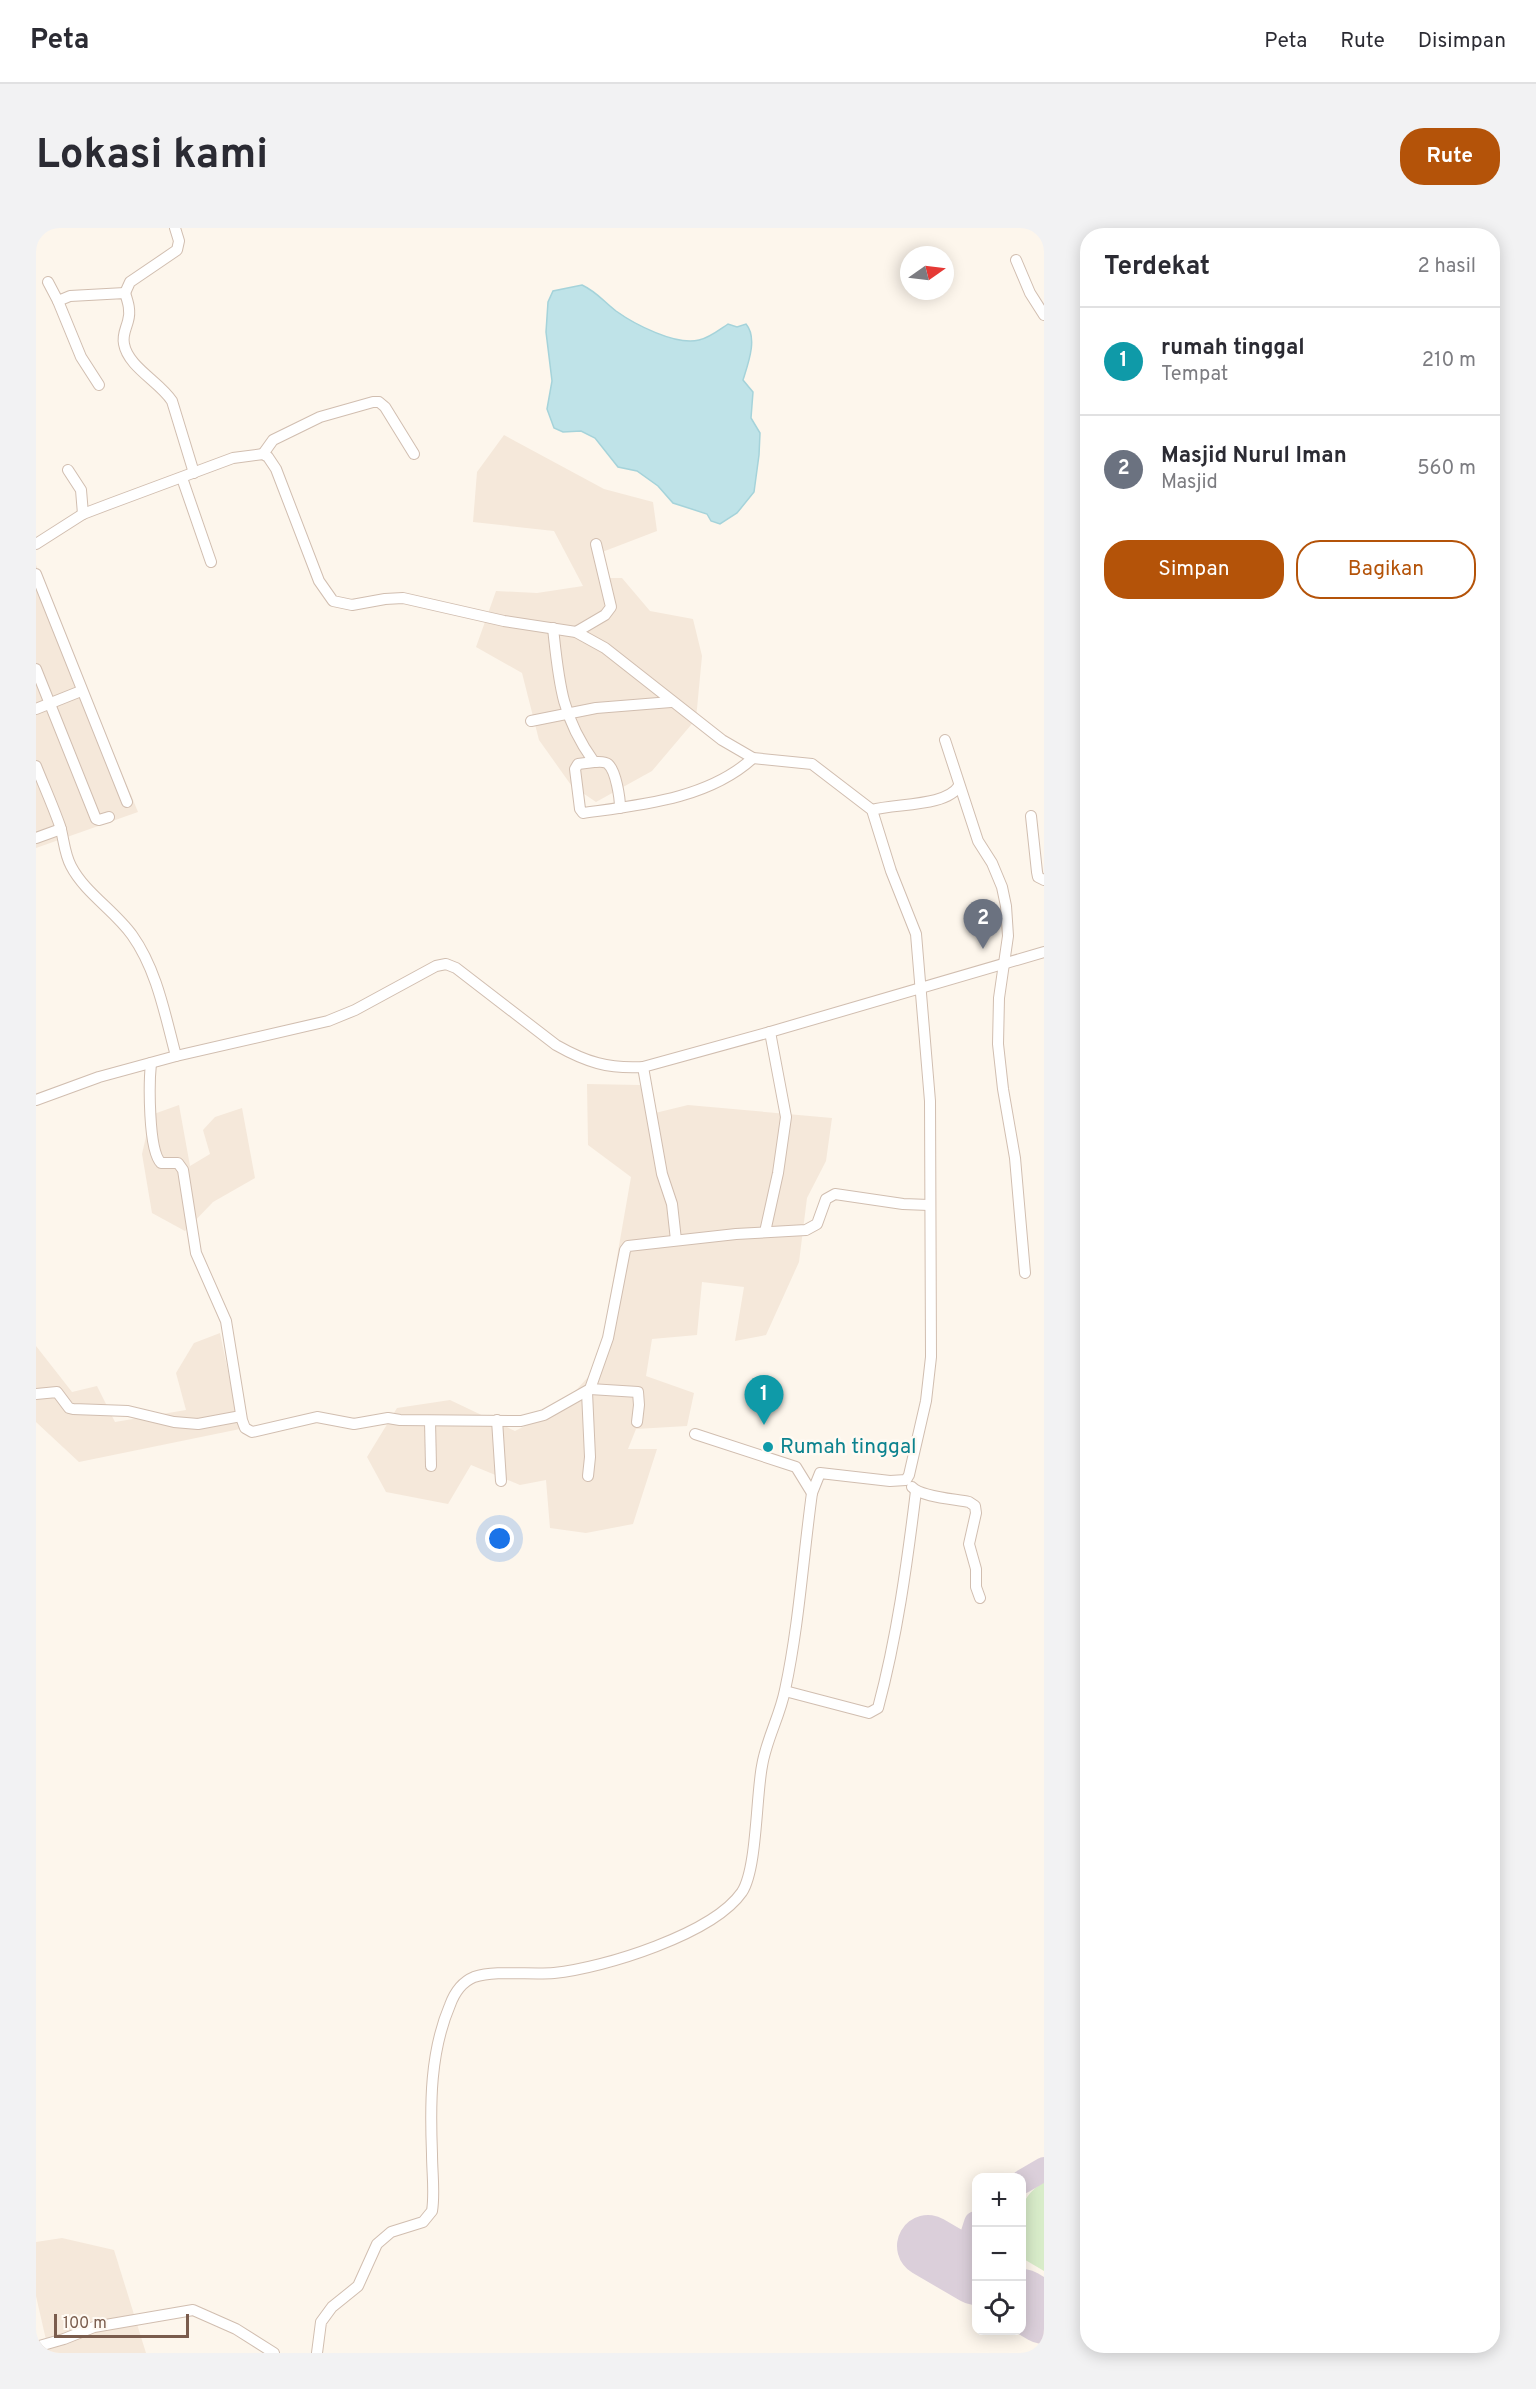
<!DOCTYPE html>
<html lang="id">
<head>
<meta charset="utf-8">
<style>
  body { margin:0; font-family:Overpass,sans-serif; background:#f2f2f3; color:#2b2b33 }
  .controls { position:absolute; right:18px; bottom:18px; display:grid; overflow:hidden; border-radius:12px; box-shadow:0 3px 15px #0003 }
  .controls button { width:54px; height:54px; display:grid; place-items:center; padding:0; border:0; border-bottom:2px solid #e1e1e2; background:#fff; color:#2b2b33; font:30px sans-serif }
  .compass { position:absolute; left:864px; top:18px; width:54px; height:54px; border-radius:50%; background:#fff; box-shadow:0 3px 15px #0003; rotate:76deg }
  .scale { position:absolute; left:18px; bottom:15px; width:135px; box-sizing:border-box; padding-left:6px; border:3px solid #7a5c4d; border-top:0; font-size:16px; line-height:21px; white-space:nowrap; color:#7a5c4d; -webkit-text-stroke:4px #fffaf3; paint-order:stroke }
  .you { position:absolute; left:464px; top:1311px; width:21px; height:21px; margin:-15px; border:4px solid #fff; border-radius:50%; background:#1a73e8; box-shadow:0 0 0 9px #1a73e833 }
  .badge { display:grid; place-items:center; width:39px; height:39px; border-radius:50%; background:#b45309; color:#fff; font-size:20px; font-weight:700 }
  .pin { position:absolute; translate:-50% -50px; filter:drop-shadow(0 2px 3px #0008) }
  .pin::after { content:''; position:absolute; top:32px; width:21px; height:18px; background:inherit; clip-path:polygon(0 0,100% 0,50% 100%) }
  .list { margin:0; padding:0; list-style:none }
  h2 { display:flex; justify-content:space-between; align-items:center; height:78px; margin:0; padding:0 24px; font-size:26px }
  h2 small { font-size:20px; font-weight:400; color:#7c7c81 }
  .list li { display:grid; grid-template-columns:39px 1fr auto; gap:18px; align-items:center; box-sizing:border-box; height:108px; padding:0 24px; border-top:2px solid #e1e1e2 }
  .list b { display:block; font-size:22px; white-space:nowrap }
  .list p { margin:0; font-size:20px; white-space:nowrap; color:#7c7c81 }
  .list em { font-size:20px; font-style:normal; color:#7c7c81 }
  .actions { display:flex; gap:12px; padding:18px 24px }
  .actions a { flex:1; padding:14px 0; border:2px solid #b45309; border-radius:24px; text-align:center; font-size:21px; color:#b45309 }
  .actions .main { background:#b45309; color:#fff }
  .icon { flex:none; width:33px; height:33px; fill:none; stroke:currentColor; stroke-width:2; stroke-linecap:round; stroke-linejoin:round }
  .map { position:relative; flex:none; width:1008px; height:2125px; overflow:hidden; border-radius:24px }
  header { display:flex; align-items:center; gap:36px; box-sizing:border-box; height:84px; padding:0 30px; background:#fff; border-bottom:2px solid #e1e1e2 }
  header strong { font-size:28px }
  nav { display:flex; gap:33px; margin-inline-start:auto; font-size:21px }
  .intro { display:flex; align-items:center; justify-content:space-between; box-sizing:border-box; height:144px; padding:0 36px }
  h1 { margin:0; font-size:42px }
  .button { padding:15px 27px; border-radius:24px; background:#b45309; color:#fff; font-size:21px; font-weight:700 }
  main { display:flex; gap:36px; padding:0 36px }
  aside { flex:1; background:#fff; border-radius:24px; box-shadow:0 3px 15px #0003 }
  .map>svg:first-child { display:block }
  .residential { fill:#f5e8da }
  .green { fill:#d8ecc9 }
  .water { fill:#bfe3e8; stroke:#a5d3da; stroke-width:1.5 }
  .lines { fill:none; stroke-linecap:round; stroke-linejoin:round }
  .taxiway { stroke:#dbcfda; stroke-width:24 }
  .runway { stroke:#dbcfda; stroke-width:62 }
  .minor-casing { stroke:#d1beb0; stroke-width:12 }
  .minor { stroke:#fff; stroke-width:10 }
  .culture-dot { fill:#0f9aa8; stroke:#fffaf3; stroke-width:2 }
  .labels { text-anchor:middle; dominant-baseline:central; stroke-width:5; stroke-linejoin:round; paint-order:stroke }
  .culture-label { font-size:21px; fill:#0d838f; stroke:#fffaf3; text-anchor:start }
</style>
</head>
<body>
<header>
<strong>Peta</strong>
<nav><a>Peta</a><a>Rute</a><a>Disimpan</a></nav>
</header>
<div class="intro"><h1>Lokasi kami</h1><a class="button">Rute</a></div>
<main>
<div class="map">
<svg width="1008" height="2125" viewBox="0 0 1008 2125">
  <rect width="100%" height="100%" fill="#fdf6ec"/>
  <!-- residential -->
  <g class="residential">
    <path d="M468 207 568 261 617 274 621 303 561 326 563 350H586L614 383 657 391 666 428 660 491 616 543 560 574 535 557 503 512 486 445 440 419 460 363 501 365 547 358 518 303 437 294 441 244Z"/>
    <path d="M0 337 102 584 0 620Z"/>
    <path d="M551 856 604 857 615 886 652 877 796 890 790 933 771 970 763 1034 730 1107 699 1113 708 1059 666 1054 661 1107 616 1111 610 1148 658 1165 651 1198 600 1201 592 1221H621L597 1296 550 1305 514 1300 510 1252 484 1257 435 1237 412 1276 350 1264 331 1229 361 1180 414 1172 479 1203 524 1180 562 1138 595 949 552 917Z"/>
    <path d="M143 877 154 938 174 926 167 902 179 889 206 880 219 950 177 974 149 1003 116 985 106 926 115 887Z"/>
    <path d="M184 1105 204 1201 43 1234 0 1194V1118L36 1164 61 1158 79 1194 150 1182 140 1145 158 1115Z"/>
    <path d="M26 2010 78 2022 110 2125H13L0 2068V2014Z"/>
  </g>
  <!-- green -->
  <path class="green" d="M1008 1954V2043L986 2030C986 1997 976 1973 1008 1954Z"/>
  <!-- water -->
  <path class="water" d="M546 57C561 64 567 73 580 83 598 96 640 118 663 112 673 110 683 102 692 96L701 99 710 96C722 110 712 136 707 152L717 164 715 190 724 205 723 227 718 264 701 285 684 296 675 293 671 286 637 275 622 258 601 243 582 239 559 210 545 203 527 204 518 200 511 181 516 153 510 104 512 74 517 63Z"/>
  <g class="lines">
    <!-- taxiway -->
    <g class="taxiway">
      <path d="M986 1954 1008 1941"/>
      <path d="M940 1995C935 2010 928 2028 940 2041"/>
    </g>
    <!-- runway -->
    <g class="runway">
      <path d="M892 2018 940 2046"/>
      <path d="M986 2072 1008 2085"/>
    </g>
    <!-- minor casing -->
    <g class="minor-casing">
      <g id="minor">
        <path d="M980 32 994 65 1008 87"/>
        <path d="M12 54 22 73"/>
        <path d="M89 65 94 54 141 22 143 13 139 0"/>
        <path d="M63 157 45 129 22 73 34 68 89 65C92 74 95 83 92 93 90 101 86 107 88 116 92 139 124 154 136 173L158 245"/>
        <path d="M227 226 237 212 284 189 337 174H343L349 179 378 226"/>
        <path d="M32 242 45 262 47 286"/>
        <path d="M146 250 175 334"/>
        <path d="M0 316 47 286 76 275 197 230 227 226 232 229 240 241 283 353 297 373 316 377 349 371 367 370 468 393 540 404 569 420 686 512 717 530 776 536 836 582 855 643 880 706 894 873 895 1129 890 1173 873 1247 870 1252 854 1253 784 1245 776 1265C767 1330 763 1397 749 1462 744 1488 730 1512 726 1538 720 1569 721 1641 706 1664 677 1706 568 1740 518 1745 494 1747 460 1742 438 1749 426 1754 418 1766 414 1777 394 1824 394 1876 396 1926 396 1945 399 1965 396 1983L387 1994 355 2004 341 2016 322 2058 296 2079 285 2094 281 2125"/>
        <path d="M0 346 91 574"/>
        <path d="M517 400C523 455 525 488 558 534 562 534 569 533 572 536 580 543 584 570 584 580"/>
        <path d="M540 404 569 387 575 379 560 316"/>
        <path d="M0 441 60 591 63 592 73 589"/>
        <path d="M0 481 45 463"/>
        <path d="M495 493 560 480 635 474"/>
        <path d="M909 512 942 613 956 635 966 659 970 678 972 708 963 770 962 816 967 861 979 930 989 1045"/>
        <path d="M558 534 542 536 539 541 544 581 547 585C605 577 672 571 717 530"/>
        <path d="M0 538C8 558 17 578 24 598 28 611 28 625 35 638 49 665 78 682 96 707 121 742 129 787 140 828"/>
        <path d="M836 582C859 575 910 579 923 558"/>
        <path d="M995 588 1001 644 1002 649 1008 652"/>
        <path d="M0 610 25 601"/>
        <path d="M115 835C113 854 112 922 125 935H142L147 942 160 1025 190 1093 206 1192 209 1200 216 1204 281 1189 318 1196 352 1190 364 1192 485 1193 508 1187 554 1161 572 1110 589 1022 592 1018 700 1006 770 1002 781 996 790 971 799 966 867 976 893 977"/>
        <path d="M607 839 626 946 636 976 640 1012"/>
        <path d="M0 872 63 849 140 828 292 793 319 782 400 738 410 736 420 740 520 817C550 834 572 841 607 839L734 804 1008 724"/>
        <path d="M729 1004 742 945 750 889 734 804"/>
        <path d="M554 1161 602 1164 603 1177 601 1194"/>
        <path d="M551 1164 554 1229 552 1248"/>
        <path d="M0 1166 21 1164 33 1180 37 1181 92 1183 138 1194 162 1196 205 1188"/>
        <path d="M461 1192 465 1253"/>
        <path d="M394 1193 395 1238"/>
        <path d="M659 1206 760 1239 776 1265"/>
        <path d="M876 1259C885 1269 919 1271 933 1274L939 1278 940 1285 933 1316 940 1341V1359L944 1370"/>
        <path d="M749 1463 833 1485 842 1480C861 1409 871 1336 880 1263"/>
        <path d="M0 2119 28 2111 58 2099 157 2082 200 2101 238 2125"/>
      </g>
    </g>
    <!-- minor -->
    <use href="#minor" class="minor"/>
  </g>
  <!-- markers -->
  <circle class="culture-dot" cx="732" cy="1219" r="6"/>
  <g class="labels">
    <!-- culture labels -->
    <g class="culture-label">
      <text x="744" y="1219">Rumah tinggal</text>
    </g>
  </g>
</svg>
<div class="controls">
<button>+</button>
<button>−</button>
<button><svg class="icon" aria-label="locate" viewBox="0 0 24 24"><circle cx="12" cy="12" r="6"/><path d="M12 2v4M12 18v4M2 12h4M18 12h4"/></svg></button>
</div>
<svg class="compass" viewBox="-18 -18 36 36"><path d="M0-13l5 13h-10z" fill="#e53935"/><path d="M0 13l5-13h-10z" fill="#7c7c81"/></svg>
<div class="scale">100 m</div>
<div class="you"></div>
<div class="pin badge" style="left:728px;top:1197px;background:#0f9aa8">1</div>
<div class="pin badge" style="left:947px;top:721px;background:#6b7280">2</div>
</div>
<aside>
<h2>Terdekat<small>2 hasil</small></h2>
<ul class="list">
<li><span class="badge" style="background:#0f9aa8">1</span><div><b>rumah tinggal</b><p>Tempat</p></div><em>210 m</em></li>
<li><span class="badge" style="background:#6b7280">2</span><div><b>Masjid Nurul Iman</b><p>Masjid</p></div><em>560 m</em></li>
</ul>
<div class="actions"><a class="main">Simpan</a><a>Bagikan</a></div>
</aside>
</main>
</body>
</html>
